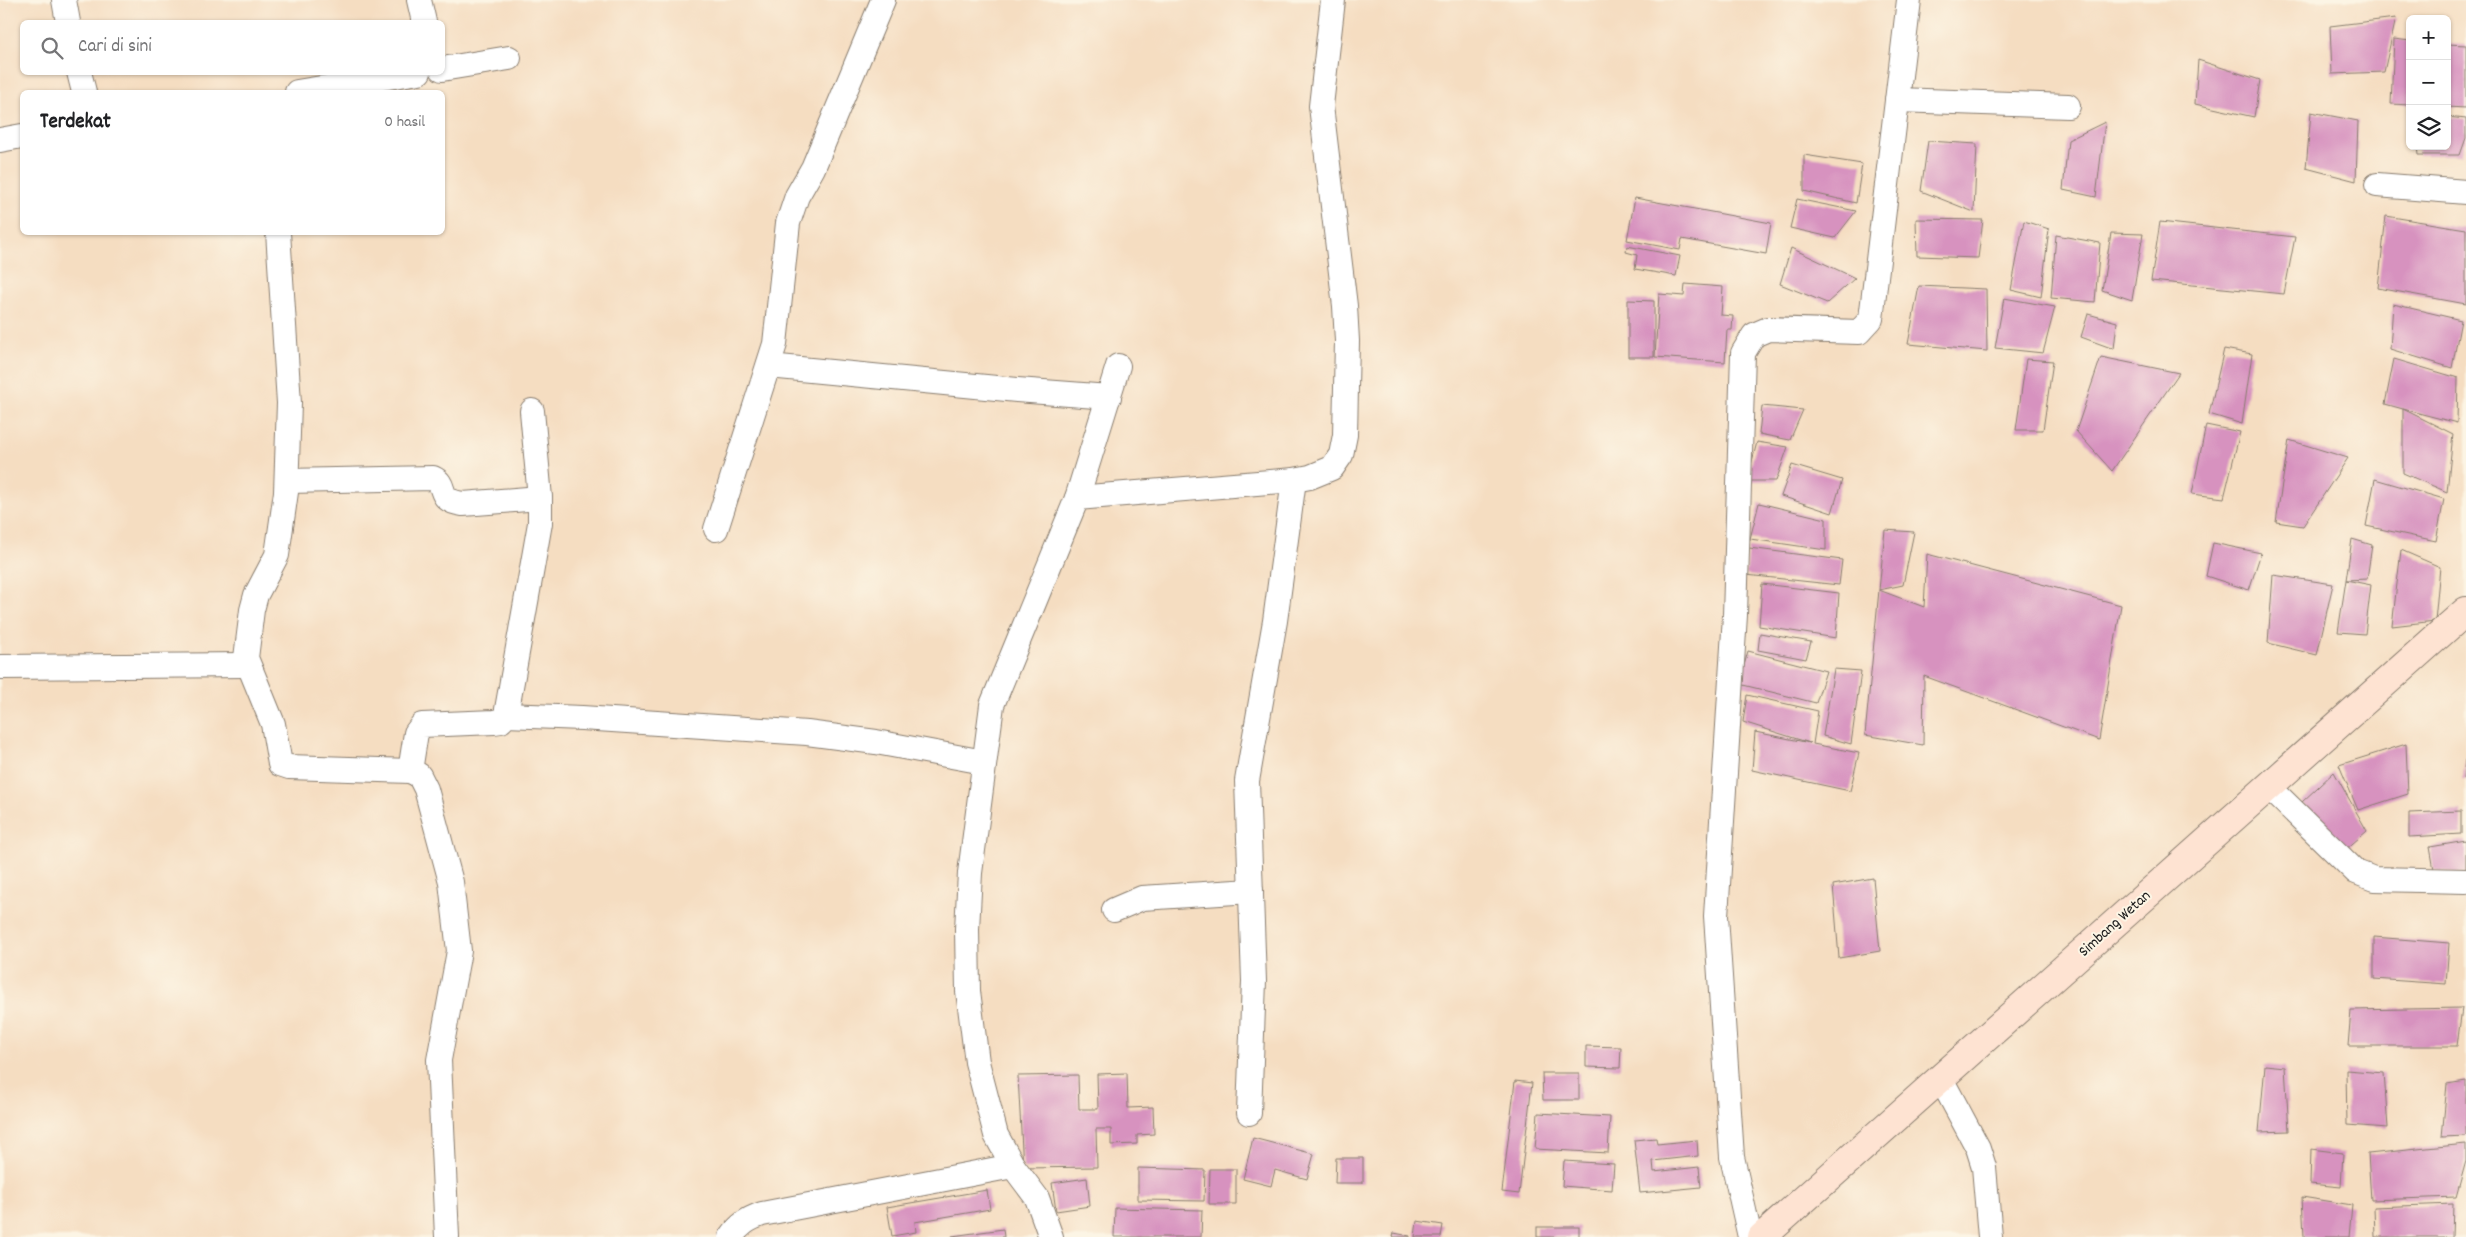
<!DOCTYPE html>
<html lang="id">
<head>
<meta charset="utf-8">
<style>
  body { margin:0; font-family:Dekko,sans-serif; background:#f6f6f6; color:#202124 }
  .controls { position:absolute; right:15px; top:15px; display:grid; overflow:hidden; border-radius:8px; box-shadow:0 1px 4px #0004 }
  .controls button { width:45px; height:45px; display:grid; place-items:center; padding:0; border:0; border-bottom:1px solid #e0e0e0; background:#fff; color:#202124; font:25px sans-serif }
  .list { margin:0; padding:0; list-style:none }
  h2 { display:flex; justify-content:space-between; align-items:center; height:65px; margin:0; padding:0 20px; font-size:21px }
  h2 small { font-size:16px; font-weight:400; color:#757577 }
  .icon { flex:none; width:28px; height:28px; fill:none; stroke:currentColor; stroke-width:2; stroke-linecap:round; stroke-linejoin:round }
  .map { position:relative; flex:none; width:2466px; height:1237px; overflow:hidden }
  .search { position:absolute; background:#fff; box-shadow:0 1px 4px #0004; left:20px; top:20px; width:425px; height:55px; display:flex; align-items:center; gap:12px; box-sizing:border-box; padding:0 18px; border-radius:8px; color:#757577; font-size:19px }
  .panel { position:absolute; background:#fff; box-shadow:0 1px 4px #0004; left:20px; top:90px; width:425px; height:145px; border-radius:8px }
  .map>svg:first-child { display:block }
  .building { fill:#d792bf }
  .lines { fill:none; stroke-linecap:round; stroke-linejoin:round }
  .street-casing { stroke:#887c6e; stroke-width:26 }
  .secondary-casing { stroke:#887c6e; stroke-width:30 }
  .street { stroke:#fff; stroke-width:24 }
  .secondary { stroke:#fee3d2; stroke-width:28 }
  .labels { text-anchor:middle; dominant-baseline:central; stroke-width:4; stroke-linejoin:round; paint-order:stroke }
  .street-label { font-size:16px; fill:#1c1c1c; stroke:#fcf5e5 }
</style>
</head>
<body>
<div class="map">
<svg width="2466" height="1237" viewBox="0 0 2466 1237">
  <rect width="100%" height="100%" fill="#fcf5e5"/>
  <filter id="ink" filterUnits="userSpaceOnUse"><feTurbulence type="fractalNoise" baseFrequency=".02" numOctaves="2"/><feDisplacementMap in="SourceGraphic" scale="10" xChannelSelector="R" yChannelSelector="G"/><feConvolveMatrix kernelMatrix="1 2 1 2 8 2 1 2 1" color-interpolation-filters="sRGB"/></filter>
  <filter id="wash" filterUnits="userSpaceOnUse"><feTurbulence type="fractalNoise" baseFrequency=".0096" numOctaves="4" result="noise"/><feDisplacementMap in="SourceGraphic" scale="20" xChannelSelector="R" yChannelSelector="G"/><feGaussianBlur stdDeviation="1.12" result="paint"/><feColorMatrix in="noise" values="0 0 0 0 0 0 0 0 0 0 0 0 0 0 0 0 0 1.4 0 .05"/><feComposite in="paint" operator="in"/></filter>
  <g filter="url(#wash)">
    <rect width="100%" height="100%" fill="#f5ddc1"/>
    <g id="blocks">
      <!-- building -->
      <g class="building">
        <path d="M2396 18 2384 72 2332 74 2330 26Z"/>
        <path d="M2394 39 2410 41V105L2391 104Z"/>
        <path d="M2447 44 2466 45V108L2447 107Z"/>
        <path d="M2198 60 2260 80 2254 117 2195 104Z"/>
        <path d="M2311 112 2358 121 2356 181 2306 168Z"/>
        <path d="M2447 117 2466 119V138L2460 155H2418L2417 146H2447Z"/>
        <path d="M2105 122 2096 197 2063 190 2068 140Z"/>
        <path d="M1928 141 1977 144 1974 212 1921 191Z"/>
        <path d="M1804 155 1862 164 1856 203 1804 191Z"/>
        <path d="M1635 198 1771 223 1766 254 1682 239 1680 250 1627 240Z"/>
        <path d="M1797 199 1856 211 1835 238 1790 228Z"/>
        <path d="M2386 216 2466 229V304L2378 288Z"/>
        <path d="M1916 219 1983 220 1978 258 1917 256Z"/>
        <path d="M2024 221 2049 229 2041 297 2011 290Z"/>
        <path d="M2160 222 2295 237 2284 294 2151 281Z"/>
        <path d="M2111 233 2143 234 2132 300 2102 290Z"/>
        <path d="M2056 235 2100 243 2095 302 2051 298Z"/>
        <path d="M1627 246 1680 256 1676 276 1635 269 1637 255 1626 252Z"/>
        <path d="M1791 248 1855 278 1827 303 1780 284Z"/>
        <path d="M1685 284 1723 287 1721 315 1733 316 1732 330H1727L1725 362 1655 357 1659 294 1684 296Z"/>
        <path d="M1919 286 1986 289 1987 351 1908 344Z"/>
        <path d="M2004 298 2055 307 2043 353 1995 348Z"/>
        <path d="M1628 300 1654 301V357H1628Z"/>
        <path d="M2393 304 2461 320 2452 368 2390 349Z"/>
        <path d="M2088 314 2117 322 2114 349 2081 337Z"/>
        <path d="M2224 349 2252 354 2242 424 2209 414Z"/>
        <path d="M2101 357 2179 373 2112 471 2076 431Z"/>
        <path d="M2026 359 2053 361 2043 430H2016Z"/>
        <path d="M2394 359 2458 378 2457 423 2403 409 2453 434 2447 492 2403 473V409L2385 404Z"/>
        <path d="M1762 406 1803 410 1790 440 1759 434Z"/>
        <path d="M2206 425 2240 432 2224 498 2192 494Z"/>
        <path d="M2289 440 2348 458 2303 526 2276 522Z"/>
        <path d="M1757 442 1788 447 1776 481H1747Z"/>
        <path d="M1792 465 1842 480 1832 513 1781 496Z"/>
        <path d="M2375 479 2444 499 2436 541 2366 526Z"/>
        <path d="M1759 503 1826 519V550L1750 539Z"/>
        <path d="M1885 530 1914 532 1903 585 1879 590Z"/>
        <path d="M2352 539 2372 545 2367 579 2346 580Z"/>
        <path d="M2213 543 2261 553 2249 590 2206 576Z"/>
        <path d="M1749 548 1842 560 1839 585 1746 575Z"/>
        <path d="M2401 550 2440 567 2435 621 2392 626Z"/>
        <path d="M1927 554 2121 605 2099 740 1924 676 1923 745 1865 735 1879 590 1924 607Z"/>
        <path d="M2273 575 2333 584 2317 655 2268 643Z"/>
        <path d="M2346 580 2371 585 2365 634 2338 632Z"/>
        <path d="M1762 584 1839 593 1836 638 1759 626Z"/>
        <path d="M1760 633 1811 642 1806 659 1758 650Z"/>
        <path d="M1748 651 1826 671 1816 703 1739 684Z"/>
        <path d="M1834 669 1861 671 1851 744 1823 736Z"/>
        <path d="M1747 695 1818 711 1813 744 1859 753 1850 791 1752 770 1755 732 1810 743 1743 722Z"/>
        <path d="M2406 744 2408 794 2358 810 2339 765Z"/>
        <path d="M2465 760 2466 779H2463Z"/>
        <path d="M2334 772 2367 831 2345 850 2302 802Z"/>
        <path d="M2461 811V834L2409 837V813Z"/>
        <path d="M2466 841V874L2434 870 2430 847Z"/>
        <path d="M1873 878 1880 951 1839 958 1833 885Z"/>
        <path d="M2374 937 2449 943 2446 984 2374 979Z"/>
        <path d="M2462 1008 2457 1046H2348L2351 1010Z"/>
        <path d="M1586 1046 1621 1047 1620 1068 1586 1067Z"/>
        <path d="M2265 1065 2285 1067 2289 1131 2259 1132Z"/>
        <path d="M2346 1070 2384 1073 2388 1128 2347 1125Z"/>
        <path d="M1127 1073 1128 1108 1153 1107 1154 1134 1137 1135V1144L1111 1145V1129H1096L1097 1167 1023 1168 1018 1076 1078 1075 1079 1109H1098L1097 1074Z"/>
        <path d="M1542 1073H1579V1100H1543Z"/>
        <path d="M1515 1081 1532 1083 1519 1194 1502 1192Z"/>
        <path d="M2466 1081V1136L2442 1137 2447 1084Z"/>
        <path d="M1538 1113 1610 1117 1608 1153 1535 1149Z"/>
        <path d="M1253 1138 1314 1154 1307 1179 1275 1170 1271 1186 1243 1179Z"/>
        <path d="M1656 1138 1657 1144 1697 1140 1698 1156 1653 1161 1654 1172 1699 1167 1701 1187 1640 1193 1634 1140Z"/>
        <path d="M2466 1144V1161L2456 1197 2371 1200 2368 1154Z"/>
        <path d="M2311 1149 2343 1153 2341 1187 2310 1184Z"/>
        <path d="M1336 1158H1363V1183H1335Z"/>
        <path d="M1564 1161 1614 1164 1612 1190 1562 1186Z"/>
        <path d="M1138 1168 1205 1170 1204 1201 1138 1200Z"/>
        <path d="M1210 1169H1236V1204H1209Z"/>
        <path d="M1087 1178 1090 1206 1056 1211 1052 1183Z"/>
        <path d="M987 1190 990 1209 915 1222 916 1232 892 1236 887 1207Z"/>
        <path d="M2302 1197 2352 1205 2349 1237H2304Z"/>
        <path d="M2453 1204 2452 1237H2375L2374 1207Z"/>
        <path d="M1115 1208 1202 1210 1201 1237H1114Z"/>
        <path d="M1417 1221 1443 1225 1441 1237H1415Z"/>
        <rect x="1537" y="1227" width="42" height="10"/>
        <path d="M1003 1229 1004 1237H952V1236Z"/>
        <path d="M1394 1233 1410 1236V1237H1393Z"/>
      </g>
    </g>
  </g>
  <g filter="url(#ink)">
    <use href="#blocks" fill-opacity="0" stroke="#887c6e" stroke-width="1"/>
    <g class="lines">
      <!-- street casing -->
      <g class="street-casing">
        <g id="street">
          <path d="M64 0 68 22"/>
          <path d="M419 0 424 22"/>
          <path d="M442 69 509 58"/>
          <path d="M79 72 84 92"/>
          <path d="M297 92 419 72"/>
          <path d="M1897 100 2068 106"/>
          <path d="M0 140 22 136"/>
          <path d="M2377 185 2466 192"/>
          <path d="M278 232 289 403 286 492 277 555 256 595 252 610 246 658 273 724 280 764 289 767 410 771 419 775 426 789 451 882 459 951 439 1060 447 1237"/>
          <path d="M769 366 1017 390 1109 397"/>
          <path d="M287 481 433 478C449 485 434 500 463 504L540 498"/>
          <path d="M1077 498 1118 366"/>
          <path d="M716 529 775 344 788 223 797 196 813 168 883 0"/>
          <path d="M0 667 247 665"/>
          <path d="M506 715 582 718 807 733 876 742 984 762"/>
          <path d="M410 771 416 733 422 725 494 722 501 721 506 715 540 523V498L532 411"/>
          <path d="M2269 787 2356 872 2374 879 2466 881"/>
          <path d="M1114 910 1142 898 1251 891"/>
          <path d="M1941 1079 1978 1148 1984 1167 1990 1237"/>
          <path d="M1249 1113 1254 981 1247 781 1275 621 1294 480"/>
          <path d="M731 1237C740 1224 748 1219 762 1214L1013 1166"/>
          <path d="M1051 1237 1037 1198 1013 1166 996 1135 977 1062 968 991 967 929 970 873 992 705 1077 498 1294 480 1310 477 1332 468 1341 455 1345 435 1347 341 1345 306 1321 106 1333 0"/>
          <path d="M1750 1237 1732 1157 1716 916 1735 615 1743 353 1754 335 1768 329 1859 332 1871 319 1909 0"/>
        </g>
      </g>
      <!-- secondary casing -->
      <g class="secondary-casing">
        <path id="secondary" d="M1762 1237 2466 611"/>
      </g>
      <!-- street -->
      <use href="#street" class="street"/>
      <!-- secondary -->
      <use href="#secondary" class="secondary"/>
    </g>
  </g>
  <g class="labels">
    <!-- street labels -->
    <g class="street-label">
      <text transform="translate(2115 924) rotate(-42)">Simbang Wetan</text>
    </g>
  </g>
</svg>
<div class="controls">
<button>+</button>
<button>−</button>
<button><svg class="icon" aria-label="layers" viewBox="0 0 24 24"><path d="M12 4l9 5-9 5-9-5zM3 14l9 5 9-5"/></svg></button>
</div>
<div class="search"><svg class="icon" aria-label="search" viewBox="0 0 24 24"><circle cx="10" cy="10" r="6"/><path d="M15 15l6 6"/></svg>Cari di sini</div>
<section class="panel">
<h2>Terdekat<small>0 hasil</small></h2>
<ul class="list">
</ul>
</section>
</div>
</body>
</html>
